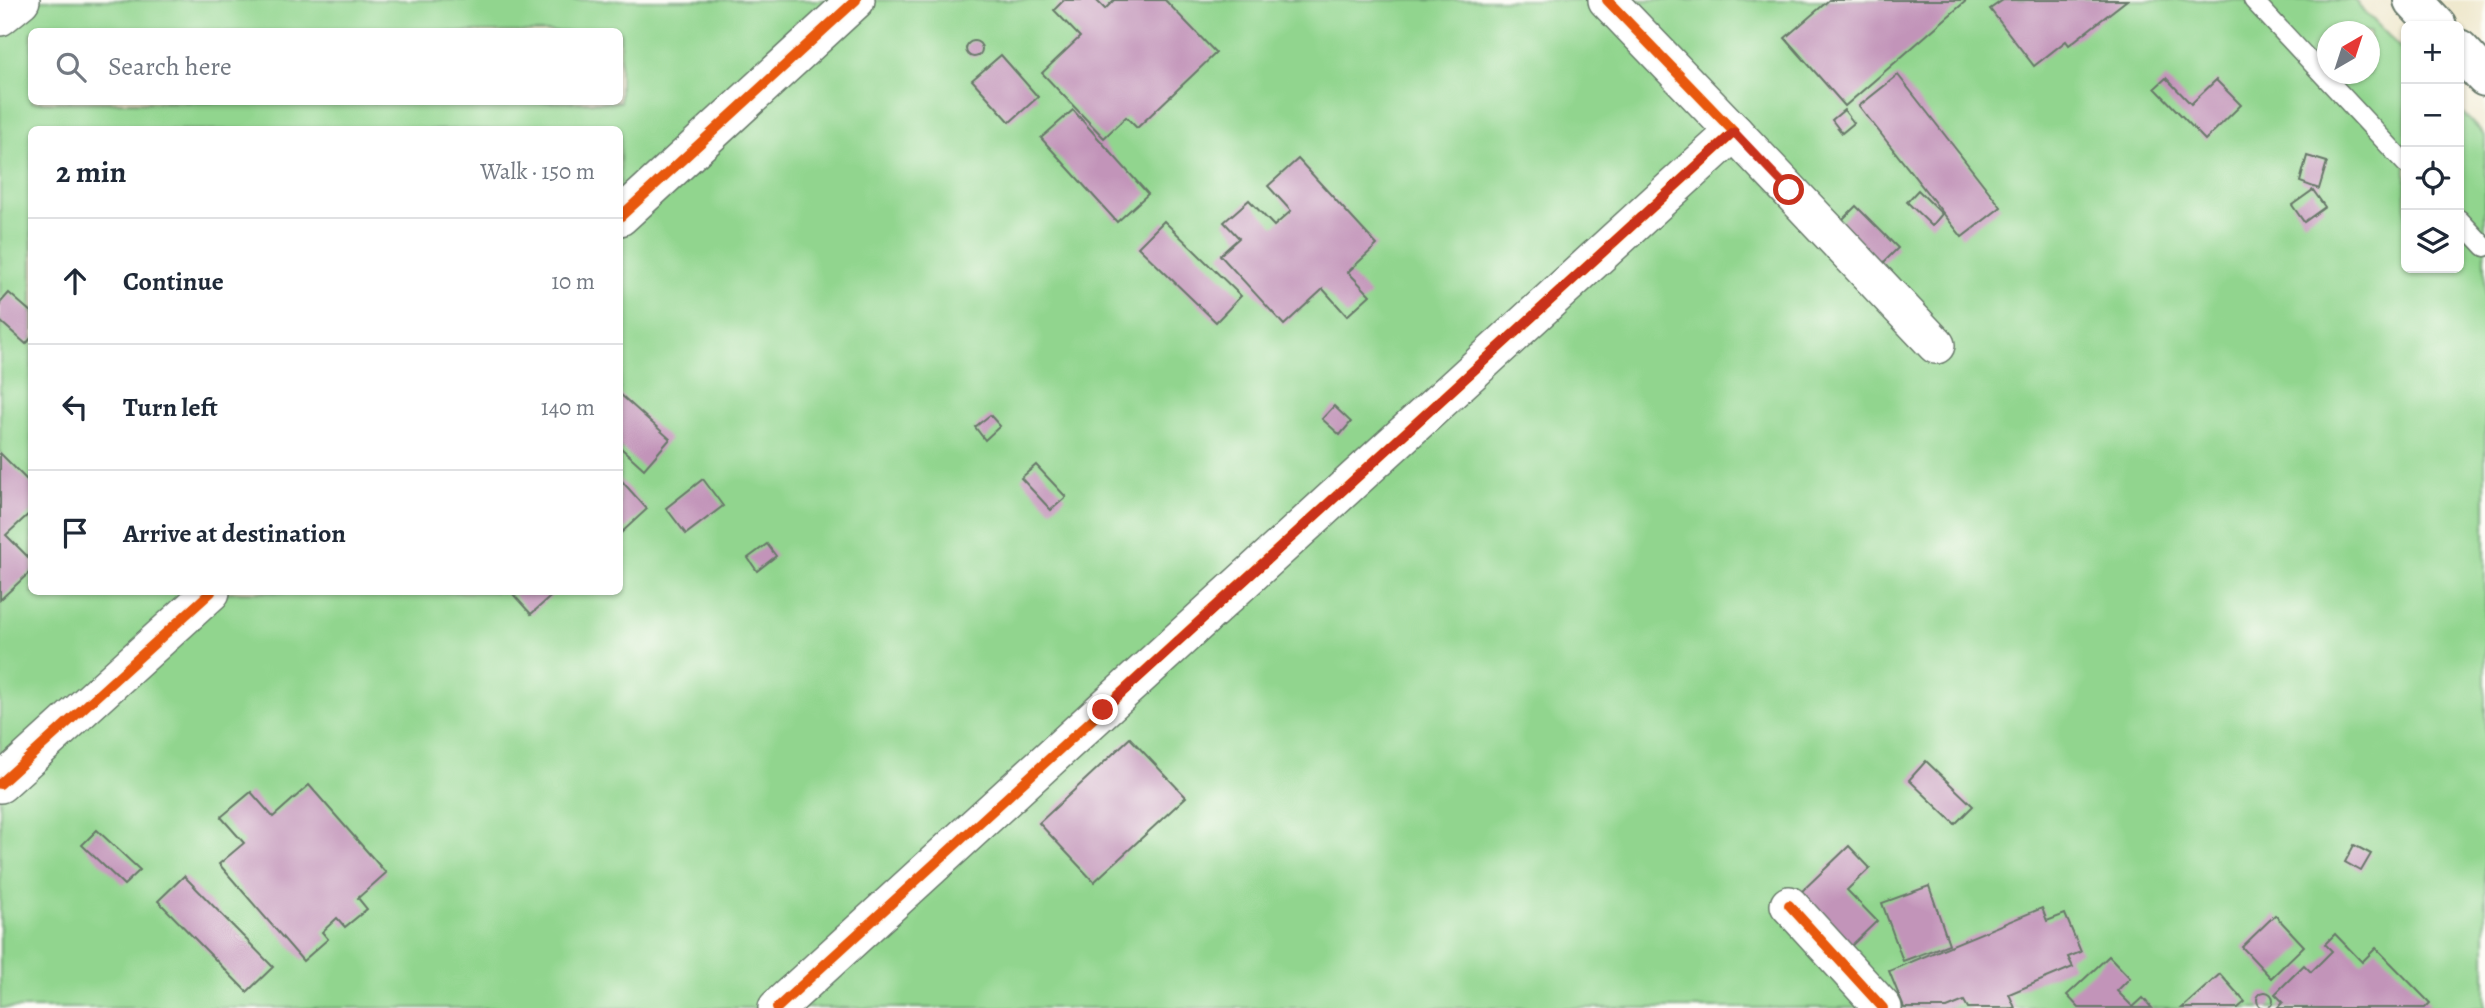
<!DOCTYPE html>
<html lang="en">
<head>
<meta charset="utf-8">
<style>
  body { margin:0; font-family:Alegreya,serif; background:#f2f2f3; color:#1f2937 }
  .controls { position:absolute; right:21px; top:21px; display:grid; overflow:hidden; border-radius:10px; box-shadow:0 2px 5px #0004 }
  .controls button { width:63px; height:63px; display:grid; place-items:center; padding:0; border:0; border-bottom:2px solid #e0e1e3; background:#fff; color:#1f2937; font:35px sans-serif }
  .compass { position:absolute; left:2317px; top:21px; width:63px; height:63px; border-radius:50%; background:#fff; box-shadow:0 2px 5px #0004; rotate:39deg }
  .stop { position:absolute; width:21px; height:21px; margin:-16px; border:5px solid #c8321e; border-radius:50%; background:#fff }
  .stop.end { background:#c8321e; border-color:#fff; box-shadow:0 2px 7px #0008 }
  .list { margin:0; padding:0; list-style:none }
  h2 { display:flex; justify-content:space-between; align-items:center; height:91px; margin:0; padding:0 28px; font-size:30px }
  h2 small { font-size:23px; font-weight:400; color:#747a83 }
  .list li { display:grid; grid-template-columns:46px 1fr auto; gap:21px; align-items:center; box-sizing:border-box; height:126px; padding:0 28px; border-top:2px solid #e0e1e3 }
  .list b { display:block; font-size:26px; white-space:nowrap }
  .list em { font-size:23px; font-style:normal; color:#747a83 }
  .icon { flex:none; width:38px; height:38px; fill:none; stroke:currentColor; stroke-width:2; stroke-linecap:round; stroke-linejoin:round }
  .map { position:relative; flex:none; width:2485px; height:1008px; overflow:hidden }
  .search { position:absolute; background:#fff; box-shadow:0 2px 5px #0004; left:28px; top:28px; width:595px; height:77px; display:flex; align-items:center; gap:18px; box-sizing:border-box; padding:0 24px; border-radius:10px; color:#747a83; font-size:26px }
  .panel { position:absolute; background:#fff; box-shadow:0 2px 5px #0004; left:28px; top:126px; width:595px; height:469px; border-radius:10px }
  .map>svg:first-child { display:block }
  .green { fill:#91d58e; stroke:#588961; stroke-width:2; fill-rule:evenodd }
  .building { fill:#c294b9 }
  .lines { fill:none; stroke-linecap:round; stroke-linejoin:round }
  .lane-casing { stroke:#68796a; stroke-width:21 }
  .street-casing { stroke:#68796a; stroke-width:40 }
  .secondary-casing { stroke:#68796a; stroke-width:42 }
  .lane { stroke:#fff; stroke-width:18 }
  .street { stroke:#fff; stroke-width:37 }
  .secondary { stroke:#fff; stroke-width:38 }
  .cycleway-casing { stroke:#fdfcf7; stroke-width:15 }
  .cycleway { stroke:#e8590c; stroke-width:10 }
  .route { stroke:#c8321e; stroke-width:9 }
</style>
</head>
<body>
<div class="map">
<svg width="2485" height="1008" viewBox="0 0 2485 1008">
  <rect width="100%" height="100%" fill="#fdfcf7"/>
  <filter id="ink" filterUnits="userSpaceOnUse"><feTurbulence type="fractalNoise" baseFrequency=".0143" numOctaves="2"/><feDisplacementMap in="SourceGraphic" scale="14" xChannelSelector="R" yChannelSelector="G"/><feConvolveMatrix kernelMatrix="1 2 1 2 8 2 1 2 1" color-interpolation-filters="sRGB"/></filter>
  <filter id="wash" filterUnits="userSpaceOnUse"><feTurbulence type="fractalNoise" baseFrequency=".00686" numOctaves="4" result="noise"/><feDisplacementMap in="SourceGraphic" scale="28" xChannelSelector="R" yChannelSelector="G"/><feGaussianBlur stdDeviation="1.57" result="paint"/><feColorMatrix in="noise" values="0 0 0 0 0 0 0 0 0 0 0 0 0 0 0 0 0 1.4 0 .05"/><feComposite in="paint" operator="in"/></filter>
  <g filter="url(#wash)">
    <rect width="100%" height="100%" fill="#efe8cd"/>
    <!-- green -->
    <path class="green" d="M0 0H2354L2406 54V268H2459V109L2485 136V1008H0ZM32 32H620V102H32ZM2328 32H2370V74H2328ZM32 130H620V592H32Z"/>
    <g id="blocks">
      <!-- building -->
      <g class="building">
        <path d="M1064 0H1096L1105 9 1114 0H1165L1216 53 1137 128 1126 117 1104 138 1042 73 1080 37 1054 10Z"/>
        <path d="M1829 0H1967L1845 106 1785 38Z"/>
        <path d="M2003 0H2127L2069 45 2066 41 2034 66 1990 9Z"/>
        <circle cx="974" cy="49" r="8"/>
        <path d="M1001 55 1038 97 1010 122 972 80Z"/>
        <path d="M1898 75 2001 207 1962 237 1859 106Z"/>
        <path d="M2166 78 2191 104 2216 80 2241 105 2205 140 2155 88Z"/>
        <path d="M1073 110 1148 194 1117 222 1041 138Z"/>
        <path d="M1844 110 1854 123 1842 133 1832 120Z"/>
        <path d="M2307 156 2327 162 2319 189 2300 182Z"/>
        <path d="M1298 159 1377 245 1348 272 1370 295 1347 316 1323 289 1284 325 1220 255 1239 238 1224 222 1249 200 1274 226 1291 211 1268 186Z"/>
        <path d="M1918 190 1942 214 1932 226 1907 202Z"/>
        <path d="M2313 190 2325 207 2304 222 2292 205Z"/>
        <path d="M1856 206 1898 248 1881 265 1839 223Z"/>
        <path d="M1164 221 1241 296 1216 322 1138 247Z"/>
        <path d="M9 293 32 313V337L26 344 0 321V303Z"/>
        <path d="M620 394 670 439 644 469 620 447Z"/>
        <path d="M1334 406 1351 422 1340 435 1322 419Z"/>
        <path d="M990 415 1000 426 985 440 975 427Z"/>
        <path d="M0 453 32 485V511L6 535 32 561V570L0 600Z"/>
        <path d="M1036 465 1066 497 1051 510 1021 478Z"/>
        <path d="M620 479 647 509 620 534Z"/>
        <path d="M703 479 723 506 686 534 666 508Z"/>
        <path d="M767 544 776 556 757 571 748 558Z"/>
        <path d="M511 592H556L531 614Z"/>
        <path d="M1130 738 1186 797 1094 882 1039 823Z"/>
        <path d="M1926 761 1973 806 1955 824 1909 780Z"/>
        <path d="M309 785 386 873 358 898 367 909 345 927 337 918 322 932 328 939 303 961 219 864 244 843 221 817 251 792 273 817Z"/>
        <path d="M97 830 140 870 124 885 82 845Z"/>
        <path d="M2354 845 2371 854 2361 871 2345 862Z"/>
        <path d="M1849 846 1870 868 1847 890 1877 921 1850 947 1799 894Z"/>
        <path d="M184 876 273 967 247 992 158 901Z"/>
        <path d="M1929 886 1949 944 1903 961 1882 903Z"/>
        <path d="M2042 908 2047 921 2065 914 2081 952 2068 957 2073 967 2009 994 2015 1008H1968L1964 1001 1947 1008H1904L1889 971Z"/>
        <path d="M2275 915 2304 946 2271 978 2242 947Z"/>
        <path d="M2335 934 2362 962 2376 948 2430 1003 2425 1008H2277L2283 1002 2275 994 2304 965 2311 972 2332 951 2325 944Z"/>
        <path d="M2109 956 2130 978 2117 991 2133 1007 2143 998 2152 1008H2079L2067 995Z"/>
        <path d="M2220 974 2245 1002 2238 1008H2182Z"/>
        <circle cx="2265" cy="1000" r="8"/>
      </g>
    </g>
  </g>
  <g filter="url(#ink)">
    <use href="#blocks" fill-opacity="0" stroke="#68796a" stroke-width="2"/>
    <g class="lines">
      <!-- lane casing -->
      <g class="lane-casing">
        <g id="lane">
          <path d="M2253 0 2406 164"/>
          <path d="M2459 219 2485 247"/>
        </g>
      </g>
      <!-- street casing -->
      <g class="street-casing">
        <g id="street">
          <path d="M0 17 21 0"/>
          <path d="M1734 132 1936 345"/>
          <path d="M620 217 856 0"/>
          <path d="M0 784 211 592"/>
          <path d="M1789 905 1883 1008"/>
          <path d="M777 1008 1734 132 1607 0"/>
        </g>
      </g>
      <!-- secondary casing -->
      <g class="secondary-casing">
        <g id="secondary">
          <path d="M2413 0 2437 26"/>
          <path d="M2459 49 2485 77"/>
        </g>
      </g>
      <!-- lane -->
      <use href="#lane" class="lane"/>
      <!-- street -->
      <use href="#street" class="street"/>
      <!-- secondary -->
      <use href="#secondary" class="secondary"/>
      <!-- cycleway casing -->
      <g class="cycleway-casing">
        <g id="cycleway">
          <path d="M620 217 856 0"/>
          <path d="M0 784 211 592"/>
          <path d="M1789 905 1883 1008"/>
          <path d="M777 1008 1734 132 1607 0"/>
        </g>
      </g>
      <!-- cycleway -->
      <use href="#cycleway" class="cycleway"/>
    </g>
  </g>
  <g class="lines" filter="url(#ink)">
    <!-- route -->
    <path class="route" d="M1103 710 1734 132 1789 190"/>
  </g>
</svg>
<div class="controls">
<button>+</button>
<button>−</button>
<button><svg class="icon" aria-label="locate" viewBox="0 0 24 24"><circle cx="12" cy="12" r="6"/><path d="M12 2v4M12 18v4M2 12h4M18 12h4"/></svg></button>
<button><svg class="icon" aria-label="layers" viewBox="0 0 24 24"><path d="M12 4l9 5-9 5-9-5zM3 14l9 5 9-5"/></svg></button>
</div>
<svg class="compass" viewBox="-18 -18 36 36"><path d="M0-13l5 13h-10z" fill="#e53935"/><path d="M0 13l5-13h-10z" fill="#747a83"/></svg>
<div class="stop" style="left:1789px;top:190px"></div>
<div class="stop end" style="left:1103px;top:710px"></div>
<div class="search"><svg class="icon" aria-label="search" viewBox="0 0 24 24"><circle cx="10" cy="10" r="6"/><path d="M15 15l6 6"/></svg>Search here</div>
<section class="panel">
<h2>2 min<small>Walk · 150 m</small></h2>
<ul class="list">
<li><svg class="icon" aria-label="ahead" viewBox="0 0 24 24"><path d="M12 20V5M6 11l6-6 6 6"/></svg><div><b>Continue</b></div><em>10 m</em></li>
<li><svg class="icon" aria-label="left" viewBox="0 0 24 24"><path d="M17 20v-9H6M10 6l-5 5 5 5"/></svg><div><b>Turn left</b></div><em>140 m</em></li>
<li><svg class="icon" aria-label="arrive" viewBox="0 0 24 24"><path d="M6 21V4h12l-3 4 3 4H6"/></svg><div><b>Arrive at destination</b></div></li>
</ul>
</section>
</div>
</body>
</html>
